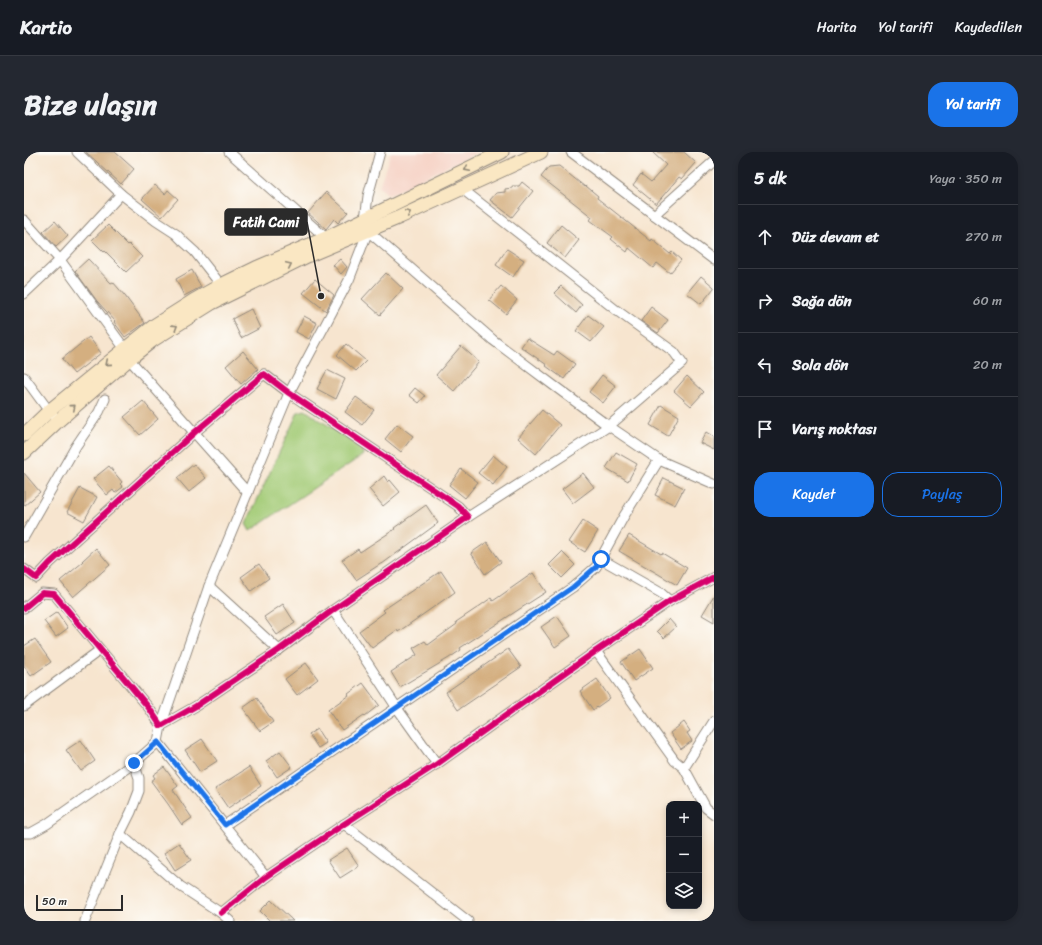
<!DOCTYPE html>
<html lang="tr">
<head>
<meta charset="utf-8">
<style>
  body { margin:0; font-family:Sriracha,sans-serif; background:#242831; color:#f1f3f6 }
  .controls { position:absolute; right:12px; bottom:12px; display:grid; overflow:hidden; border-radius:8px; box-shadow:0 2px 6px #0003 }
  .controls button { width:36px; height:36px; display:grid; place-items:center; padding:0; border:0; border-bottom:1px solid #363941; background:#171b24; color:#f1f3f6; font:20px sans-serif }
  .scale { position:absolute; left:12px; bottom:10px; width:87px; box-sizing:border-box; padding-left:4px; border:2px solid #2b2b2b; border-top:0; font-size:11px; line-height:14px; white-space:nowrap; color:#2b2b2b; -webkit-text-stroke:3px #fdfcf7; paint-order:stroke }
  .stop { position:absolute; width:12px; height:12px; margin:-9px; border:3px solid #1a73e8; border-radius:50%; background:#fff }
  .stop.end { background:#1a73e8; border-color:#fff; box-shadow:0 1px 4px #0008 }
  .list { margin:0; padding:0; list-style:none }
  h2 { display:flex; justify-content:space-between; align-items:center; height:52px; margin:0; padding:0 16px; font-size:17px }
  h2 small { font-size:13px; font-weight:400; color:#9ea1a6 }
  .list li { display:grid; grid-template-columns:26px 1fr auto; gap:12px; align-items:center; box-sizing:border-box; height:64px; padding:0 16px; border-top:1px solid #363941 }
  .list b { display:block; font-size:15px; white-space:nowrap }
  .list em { font-size:13px; font-style:normal; color:#9ea1a6 }
  .actions { display:flex; gap:8px; padding:12px 16px }
  .actions a { flex:1; padding:9px 0; border:1px solid #1a73e8; border-radius:16px; text-align:center; font-size:14px; color:#1a73e8 }
  .actions .main { background:#1a73e8; color:#fff }
  .icon { flex:none; width:22px; height:22px; fill:none; stroke:currentColor; stroke-width:2; stroke-linecap:round; stroke-linejoin:round }
  .map { position:relative; flex:none; width:690px; height:769px; overflow:hidden; border-radius:16px }
  header { display:flex; align-items:center; gap:24px; box-sizing:border-box; height:56px; padding:0 20px; background:#171b24; border-bottom:1px solid #363941 }
  header strong { font-size:19px }
  nav { display:flex; gap:22px; margin-inline-start:auto; font-size:14px }
  .intro { display:flex; align-items:center; justify-content:space-between; box-sizing:border-box; height:96px; padding:0 24px }
  h1 { margin:0; font-size:28px }
  .button { padding:10px 18px; border-radius:16px; background:#1a73e8; color:#fff; font-size:14px; font-weight:700 }
  main { display:flex; gap:24px; padding:0 24px }
  aside { flex:1; background:#171b24; border-radius:16px; box-shadow:0 2px 6px #0003 }
  .map>svg:first-child { display:block }
  .built { fill:#f6d2c5 }
  .green { fill:#a3cb76; stroke:#677b50 }
  .building { fill:#d4af80 }
  .lines { fill:none; stroke-linecap:round; stroke-linejoin:round }
  .street-casing { stroke:#91887d; stroke-width:11 }
  .secondary-casing { stroke:#91887d; stroke-width:15 }
  .street { stroke:#fff; stroke-width:9 }
  .secondary { stroke:#fae7c3; stroke-width:13 }
  .cycleway-casing { stroke:#fdfcf7; stroke-width:8 }
  .cycleway { stroke:#d6006c; stroke-width:6 }
  .oneway { stroke:#928977 }
  .route { stroke:#1a73e8; stroke-width:5 }
  .leader { fill:none; stroke:#2b2b2b; stroke-width:1.5 }
  .callout-dot { fill:#2b2b2b; stroke:#fdfcf7; stroke-width:1.5 }
  .callout { fill:#2b2b2b; stroke:#2b2b2b; stroke-width:1.5 }
  .callout-label { font-size:14px; text-anchor:middle; font-weight:bold; fill:#fff }
</style>
</head>
<body>
<header>
<strong>Kartio</strong>
<nav><a>Harita</a><a>Yol tarifi</a><a>Kaydedilen</a></nav>
</header>
<div class="intro"><h1>Bize ulaşın</h1><a class="button">Yol tarifi</a></div>
<main>
<div class="map">
<svg width="690" height="769" viewBox="0 0 690 769">
  <rect width="100%" height="100%" fill="#fdfcf7"/>
  <filter id="ink" filterUnits="userSpaceOnUse"><feTurbulence type="fractalNoise" baseFrequency=".025" numOctaves="2"/><feDisplacementMap in="SourceGraphic" scale="8" xChannelSelector="R" yChannelSelector="G"/><feConvolveMatrix kernelMatrix="1 2 1 2 8 2 1 2 1" color-interpolation-filters="sRGB"/></filter>
  <filter id="wash" filterUnits="userSpaceOnUse"><feTurbulence type="fractalNoise" baseFrequency=".012" numOctaves="4" result="noise"/><feDisplacementMap in="SourceGraphic" scale="16" xChannelSelector="R" yChannelSelector="G"/><feGaussianBlur stdDeviation="0.9" result="paint"/><feColorMatrix in="noise" values="0 0 0 0 0 0 0 0 0 0 0 0 0 0 0 0 0 1.4 0 .05"/><feComposite in="paint" operator="in"/></filter>
  <g filter="url(#wash)">
    <rect width="100%" height="100%" fill="#f7e5cf"/>
    <!-- built -->
    <path class="built" d="M367 0H454L365 43 355 35Z"/>
    <!-- green -->
    <path class="green" d="M281 258 338 296 339 303 226 379 222 372 274 260Z"/>
    <g id="blocks">
      <!-- building -->
      <g class="building">
        <path d="M62 0H91L110 17 97 32Z"/>
        <path d="M628 0H660L672 11 658 27 655 25 632 52 609 33 617 22 627 30 642 13Z"/>
        <path d="M535 14 561 35 562 34 574 44 573 46 602 69 627 89 628 87 646 102 648 100 657 108 646 121 633 111 629 116 605 96 603 100 587 87 589 85 566 68 568 65 517 25 525 15Z"/>
        <path d="M498 30 509 39 488 65 466 48 472 41 481 40V37L488 36V34H495Z"/>
        <path d="M131 33 141 42 144 38 154 47 138 65 118 47Z"/>
        <path d="M302 40 324 60 314 71 310 67 302 77 284 61Z"/>
        <path d="M31 69 44 84 32 95 19 80Z"/>
        <path d="M84 73 104 93 105 92 118 105 102 120 81 99 80 100 68 88Z"/>
        <path d="M537 73 555 88 541 106 523 91Z"/>
        <path d="M483 97 500 108 489 125 472 113Z"/>
        <path d="M64 107 87 131 89 130 101 144 121 171 101 185 90 170 91 169 73 149 51 119Z"/>
        <path d="M316 107 323 115 317 122 309 113Z"/>
        <path d="M168 118 177 135 160 144 152 127Z"/>
        <path d="M362 121 379 137 356 163 338 147Z"/>
        <path d="M677 124 690 135V136L677 152 663 141Z"/>
        <path d="M291 127 310 143 302 159 279 141Z"/>
        <path d="M477 134 493 148 482 162 465 148Z"/>
        <path d="M537 134 558 153 552 161 530 141Z"/>
        <path d="M627 155 644 168 634 181 617 169Z"/>
        <path d="M227 157 236 176 217 186 208 167Z"/>
        <path d="M564 163 580 175 567 190 552 179Z"/>
        <path d="M280 164 293 171 285 187 272 180Z"/>
        <path d="M65 185 77 201 50 222 38 207Z"/>
        <path d="M503 186 530 203 533 199 551 212 540 227 522 214 523 213 497 195Z"/>
        <path d="M322 192 342 209 332 219 313 203Z"/>
        <path d="M437 194 455 210 430 239 412 223Z"/>
        <path d="M219 199 234 217 217 232 202 214Z"/>
        <path d="M303 218 321 227 312 247 293 237Z"/>
        <path d="M578 223 592 234 579 251 565 240Z"/>
        <path d="M663 224 680 240 667 254 650 239Z"/>
        <path d="M391 236 401 244 395 251 385 243Z"/>
        <path d="M332 245 350 258 338 273 321 260Z"/>
        <path d="M119 249 134 267 116 283 100 265Z"/>
        <path d="M637 253 655 264 644 284 626 273Z"/>
        <path d="M518 258 536 273 512 302 494 286Z"/>
        <path d="M373 272 389 284 377 300 361 287Z"/>
        <path d="M682 280 690 285V298L676 291Z"/>
        <path d="M592 300 613 312 604 329 582 316Z"/>
        <path d="M469 303 483 315 469 333 454 321Z"/>
        <path d="M170 312 182 326 165 340 153 326Z"/>
        <path d="M85 314 98 330 96 332 99 335 91 341 89 338 83 343 69 327Z"/>
        <path d="M437 317 454 330 441 346 425 333Z"/>
        <path d="M0 321 16 340 0 354Z"/>
        <path d="M559 321 570 335 549 351 538 337Z"/>
        <path d="M360 324 364 330 366 328 376 340 359 354 345 337Z"/>
        <path d="M640 326 660 336 651 353 631 343Z"/>
        <path d="M56 336 73 345 60 369 43 360Z"/>
        <path d="M402 353 414 371 358 412V411L332 428 318 408 334 397 336 400 371 377 370 376Z"/>
        <path d="M559 369 574 379 561 400 545 390Z"/>
        <path d="M605 383 637 402 638 401 663 416 653 433 595 399Z"/>
        <path d="M463 390 477 410 461 422 447 401Z"/>
        <path d="M72 396 86 413 49 445 36 429 59 410 58 409Z"/>
        <path d="M538 400 551 413 538 426 525 413Z"/>
        <path d="M235 412 245 426 227 439 217 425Z"/>
        <path d="M417 419 431 440 374 480 373 478 348 496 335 479 361 460 359 458Z"/>
        <path d="M509 421 522 440 491 460 436 496 437 498 425 506 376 535 367 520 393 503 389 496 401 489 404 493 433 472 432 470 453 456 467 446 469 449Z"/>
        <path d="M690 443V470L678 463Z"/>
        <path d="M259 452 271 471 253 483 240 465Z"/>
        <path d="M33 460 44 476 32 485 20 469Z"/>
        <path d="M533 464 547 484 531 495 517 475Z"/>
        <path d="M645 467 652 475 640 486 633 479Z"/>
        <path d="M11 487 27 510 7 524 0 514V494Z"/>
        <path d="M484 497 497 515 434 558 422 540Z"/>
        <path d="M616 497 629 516 610 529 597 510Z"/>
        <path d="M282 511 294 527 273 543 261 527Z"/>
        <path d="M573 527 586 546 569 558 556 539Z"/>
        <path d="M339 531 355 553 341 564 340 563 318 578 304 558 325 543 324 542Z"/>
        <path d="M233 546 249 570 236 579 219 556Z"/>
        <path d="M660 570 666 579 663 581 668 589 657 597 646 581Z"/>
        <path d="M293 577 302 591 294 596 285 582Z"/>
        <path d="M178 587 193 609 176 620 161 598Z"/>
        <path d="M57 588 71 609 57 619 42 598Z"/>
        <path d="M256 599 268 615 253 625 242 609Z"/>
        <path d="M140 615 154 634 149 638 168 666 158 673 144 652 127 629 131 626 129 623Z"/>
        <path d="M225 615 237 634 204 656 191 637Z"/>
        <path d="M155 691 167 708 151 718 140 701Z"/>
        <path d="M323 696 335 714 316 726 304 708Z"/>
        <path d="M247 748 269 769H246L236 759Z"/>
      </g>
    </g>
  </g>
  <g filter="url(#ink)">
    <use href="#blocks" fill-opacity="0" stroke="#91887d" stroke-width="1"/>
    <g class="lines">
      <!-- street casing -->
      <g class="street-casing">
        <g id="street">
          <path d="M53 0 97 42 132 69 152 82 160 90 171 100 197 133"/>
          <path d="M205 0 302 86"/>
          <path d="M356 0 344 44 341 67 344 79 469 188 529 233 579 270 635 308 690 332"/>
          <path d="M547 0 690 108"/>
          <path d="M437 36 592 158 650 200 658 211 585 274 444 365"/>
          <path d="M630 63 690 9"/>
          <path d="M0 68 36 108 101 197 105 207 224 341"/>
          <path d="M0 142 36 108 97 42"/>
          <path d="M0 225 25 259 29 263"/>
          <path d="M0 385 52 294 75 260 81 247"/>
          <path d="M577 407 637 441 646 449"/>
          <path d="M0 417 12 426 26 411 171 280 240 222 265 241 434 354 444 365 309 458 255 498 172 554 137 574 125 556 30 442 18 441 0 456"/>
          <path d="M185 434 255 498"/>
          <path d="M309 458 373 556 413 612"/>
          <path d="M572 499 651 609 660 616 682 656 690 662"/>
          <path d="M0 554 76 498"/>
          <path d="M134 590 242 725"/>
          <path d="M660 616 690 569"/>
          <path d="M320 672 444 769"/>
          <path d="M201 673 549 435 572 415 600 364 635 308"/>
          <path d="M0 681H7L23 672 110 611 134 590 137 574 185 434 265 241 325 128 344 79"/>
          <path d="M96 682 156 734 197 761 206 769"/>
          <path d="M197 761 242 725 320 672 413 612 572 499 646 449 690 425"/>
          <path d="M61 769 96 682 107 660 115 639V626L110 611"/>
        </g>
      </g>
      <!-- secondary casing -->
      <g class="secondary-casing">
        <g id="secondary">
          <path d="M0 283 25 259 101 197 131 173 169 149 197 133 232 116 302 86 478 0"/>
          <path d="M0 301 35 268 105 207 129 188 188 151 283 104 376 65 517 0"/>
        </g>
      </g>
      <!-- street -->
      <use href="#street" class="street"/>
      <!-- secondary -->
      <use href="#secondary" class="secondary"/>
      <!-- cycleway casing -->
      <g class="cycleway-casing">
        <g id="cycleway">
          <path d="M0 417 12 426 26 411 171 280 240 222 265 241 434 354 444 365 309 458 255 498 172 554 137 574 125 556 30 442 18 441 0 456"/>
          <path d="M197 761 242 725 320 672 413 612 572 499 646 449 690 425"/>
        </g>
      </g>
      <!-- cycleway -->
      <use href="#cycleway" class="cycleway"/>
    </g>
    <!-- one-way arrows -->
    <defs><path id="oneway-chevron" d="M-2-3.5L2.5 0L-2 3.5" fill="none" stroke-width="1.6" stroke-linecap="round" stroke-linejoin="round"/></defs>
    <g class="oneway">
      <use href="#oneway-chevron" transform="translate(443 17) rotate(154)"/>
      <use href="#oneway-chevron" transform="translate(384 61) rotate(-25)"/>
      <use href="#oneway-chevron" transform="translate(265 113) rotate(-25)"/>
      <use href="#oneway-chevron" transform="translate(151 175) rotate(-32)"/>
      <use href="#oneway-chevron" transform="translate(84 211) rotate(140)"/>
      <use href="#oneway-chevron" transform="translate(49 255) rotate(-41)"/>
    </g>
  </g>
  <g class="lines" filter="url(#ink)">
    <!-- route -->
    <path class="route" d="M110 611 134 590 201 673 549 435 572 415 577 407"/>
  </g>
  <!-- callouts -->
  <path class="leader" d="M297 144L283 70"/>
  <circle class="callout-dot" cx="297" cy="144" r="4"/>
  <rect class="callout" x="201" y="57" width="82" height="26" rx="4"/>
  <g class="callout-label">
    <text x="242" y="75">Fatih Cami</text>
  </g>
</svg>
<div class="controls">
<button>+</button>
<button>−</button>
<button><svg class="icon" aria-label="layers" viewBox="0 0 24 24"><path d="M12 4l9 5-9 5-9-5zM3 14l9 5 9-5"/></svg></button>
</div>
<div class="scale">50 m</div>
<div class="stop" style="left:577px;top:407px"></div>
<div class="stop end" style="left:110px;top:611px"></div>
</div>
<aside>
<h2>5 dk<small>Yaya · 350 m</small></h2>
<ul class="list">
<li><svg class="icon" aria-label="ahead" viewBox="0 0 24 24"><path d="M12 20V5M6 11l6-6 6 6"/></svg><div><b>Düz devam et</b></div><em>270 m</em></li>
<li><svg class="icon" aria-label="right" viewBox="0 0 24 24"><path d="M7 20v-9h11M14 6l5 5-5 5"/></svg><div><b>Sağa dön</b></div><em>60 m</em></li>
<li><svg class="icon" aria-label="left" viewBox="0 0 24 24"><path d="M17 20v-9H6M10 6l-5 5 5 5"/></svg><div><b>Sola dön</b></div><em>20 m</em></li>
<li><svg class="icon" aria-label="arrive" viewBox="0 0 24 24"><path d="M6 21V4h12l-3 4 3 4H6"/></svg><div><b>Varış noktası</b></div></li>
</ul>
<div class="actions"><a class="main">Kaydet</a><a>Paylaş</a></div>
</aside>
</main>
</body>
</html>
